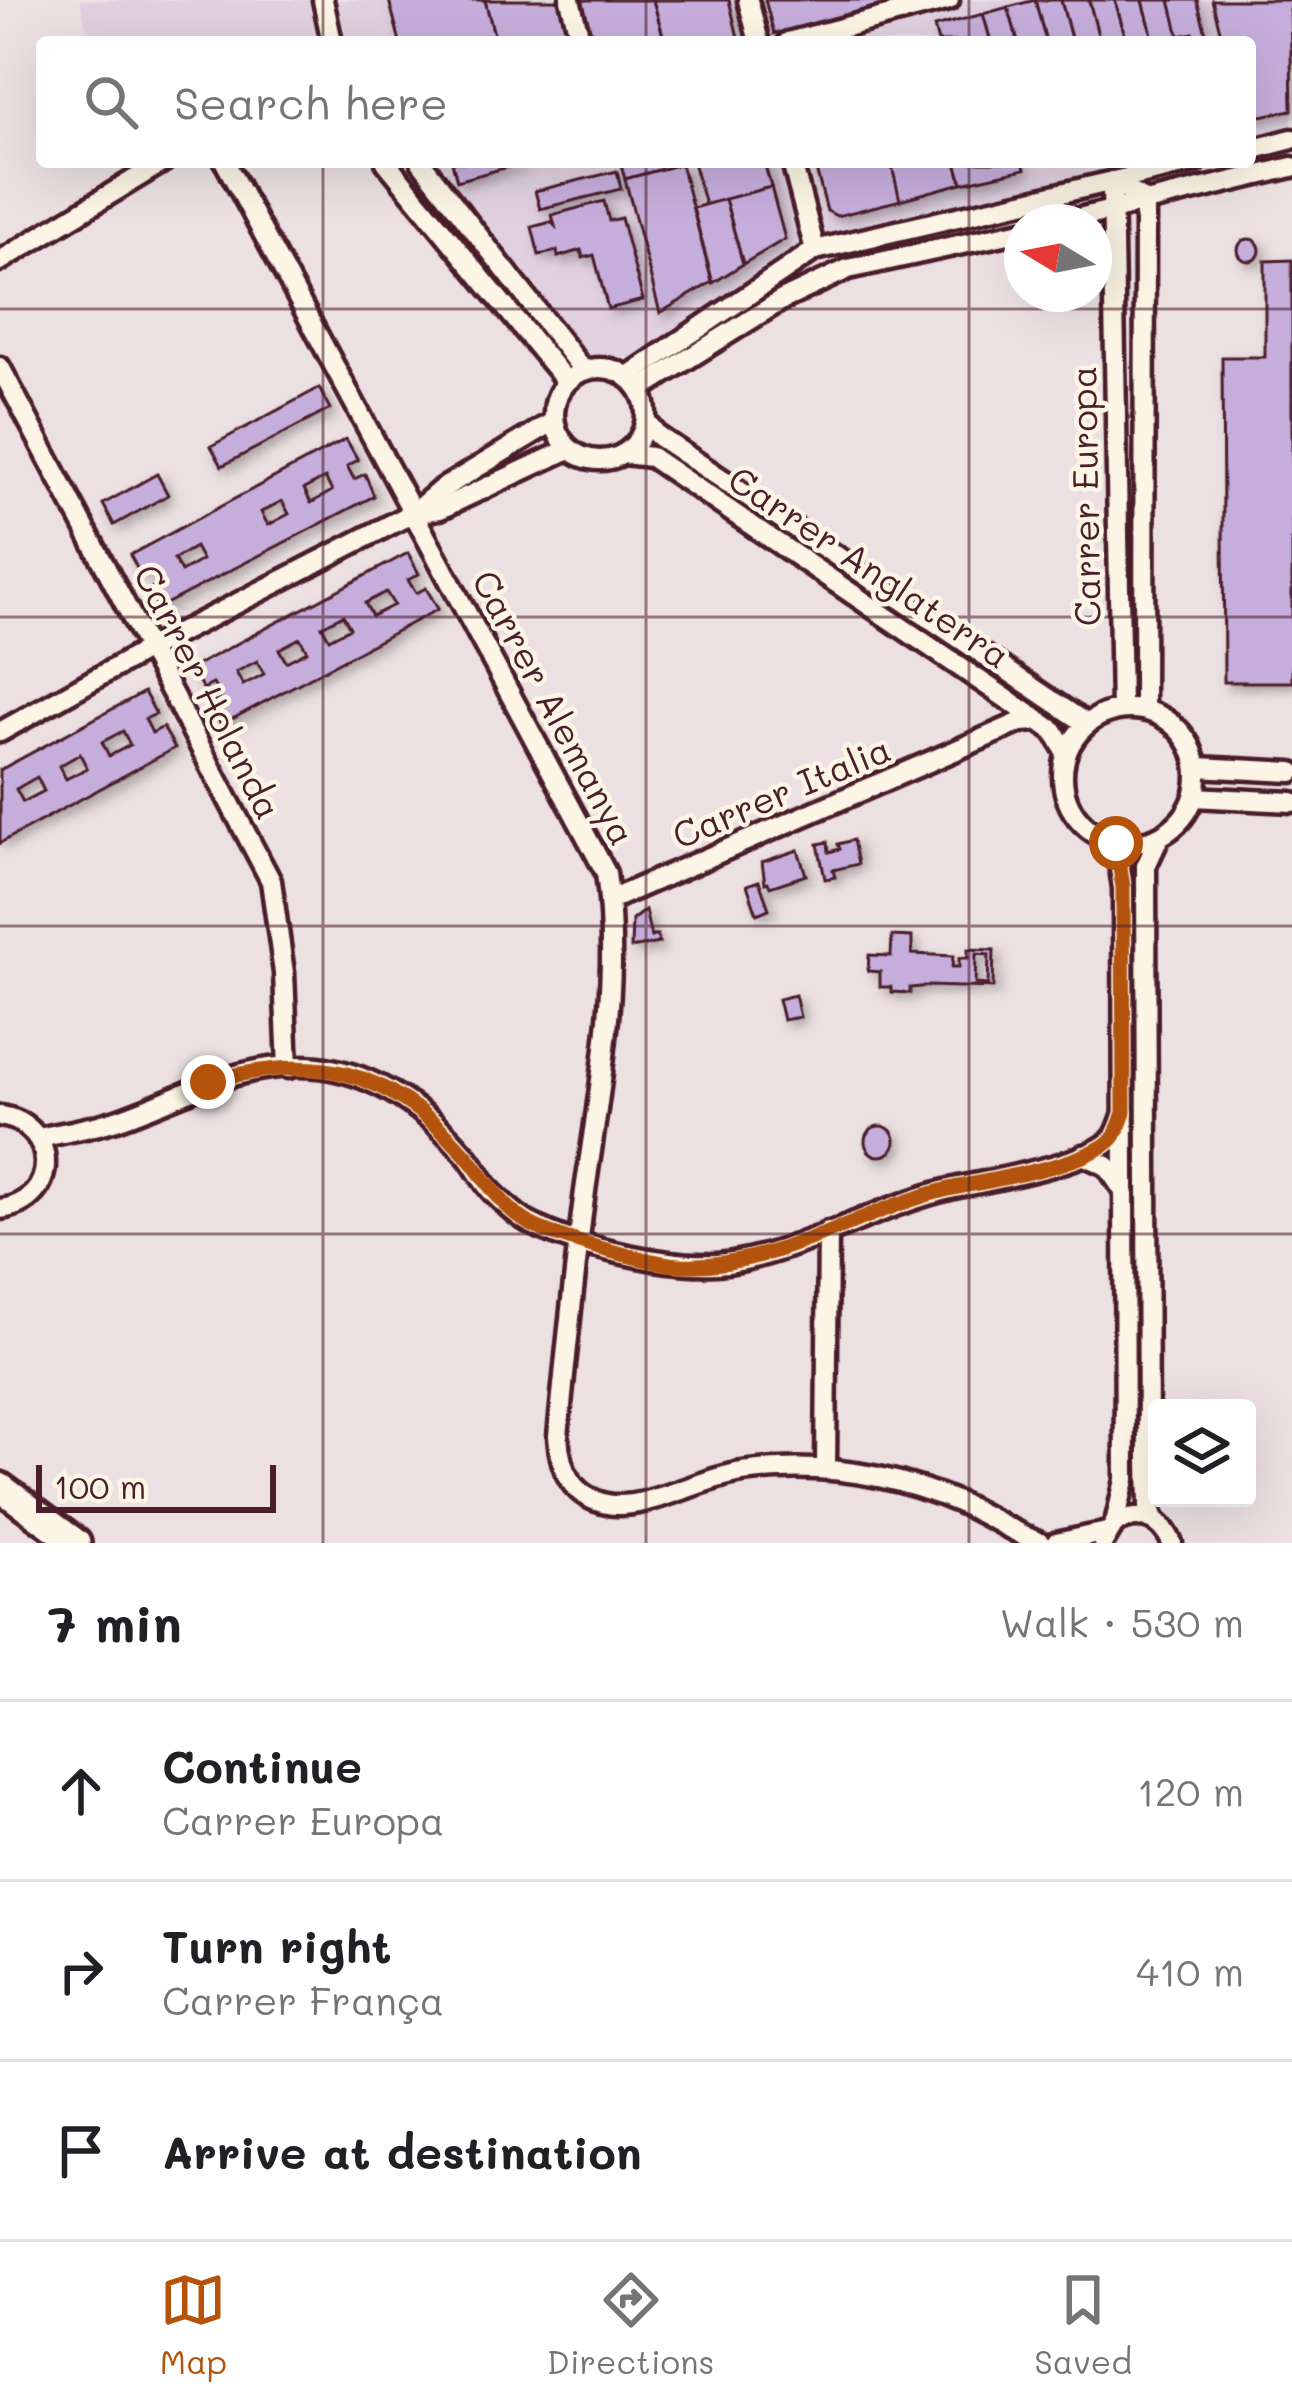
<!DOCTYPE html>
<html lang="en">
<head>
<meta charset="utf-8">
<style>
  body { margin:0; font-family:Mali,sans-serif; background:#f6f6f6; color:#202124 }
  .controls { position:absolute; right:36px; bottom:36px; display:grid; overflow:hidden; border-radius:12px; box-shadow:0 12px 48px #0002 }
  .controls button { width:108px; height:108px; display:grid; place-items:center; padding:0; border:0; border-bottom:3px solid #e0e0e0; background:#fff; color:#202124; font:60px sans-serif }
  .compass { position:absolute; left:1004px; top:204px; width:108px; height:108px; border-radius:50%; background:#fff; box-shadow:0 12px 48px #0002; rotate:280deg }
  .scale { position:absolute; left:36px; bottom:30px; width:240px; box-sizing:border-box; padding-left:12px; border:6px solid #4a1f2b; border-top:0; font-size:33px; line-height:42px; white-space:nowrap; color:#4a1f2b; -webkit-text-stroke:9px #fcf5e5; paint-order:stroke }
  .stop { position:absolute; width:36px; height:36px; margin:-27px; border:9px solid #b45309; border-radius:50%; background:#fff }
  .stop.end { background:#b45309; border-color:#fff; box-shadow:0 3px 12px #0008 }
  .list { margin:0; padding:0; list-style:none }
  h2 { display:flex; justify-content:space-between; align-items:center; height:156px; margin:0; padding:0 48px; font-size:51px }
  h2 small { font-size:39px; font-weight:400; color:#757577 }
  .list li { display:grid; grid-template-columns:78px 1fr auto; gap:36px; align-items:center; box-sizing:border-box; height:180px; padding:0 48px; border-top:3px solid #e0e0e0 }
  .list b { display:block; font-size:45px; white-space:nowrap }
  .list p { margin:0; font-size:39px; white-space:nowrap; color:#757577 }
  .list em { font-size:39px; font-style:normal; color:#757577 }
  .icon { flex:none; width:66px; height:66px; fill:none; stroke:currentColor; stroke-width:2; stroke-linecap:round; stroke-linejoin:round }
  .map { position:relative; flex:none; width:1292px; height:1543px; overflow:hidden }
  .search { position:absolute; background:#fff; box-shadow:0 12px 48px #0002; left:36px; right:36px; top:36px; height:132px; display:flex; align-items:center; gap:30px; box-sizing:border-box; padding:0 42px; border-radius:12px; color:#757577; font-size:45px }
  .sheet { height:696px; background:#fff }
  nav { display:flex; justify-content:space-around; align-items:center; box-sizing:border-box; height:168px; border-top:3px solid #e0e0e0; background:#fff; font-size:33px; color:#757577 }
  nav a { display:grid; justify-items:center; gap:6px }
  nav .on { color:#b45309 }
  .map>svg:first-child { display:block }
  .built { fill:#e1d1e0 }
  .building { fill:#c6aedc; stroke:#4a1f2b; stroke-width:3; fill-rule:evenodd; filter:url(#shadow) }
  .lines { fill:none; stroke-linecap:round; stroke-linejoin:round }
  .minor-casing { stroke:#4a1f2b; stroke-width:27 }
  .highway-casing { stroke:#4a1f2b; stroke-width:36 }
  .minor { stroke:#fcf5e5; stroke-width:18 }
  .highway { stroke:#fcf5e5; stroke-width:27 }
  .route { stroke:#b45309; stroke-width:15 }
  .grid { fill:none; stroke:#4a1f2b; stroke-width:3; stroke-opacity:0.55 }
  .labels { text-anchor:middle; dominant-baseline:central; stroke-width:9; stroke-linejoin:round; paint-order:stroke }
  .street-label { font-size:36px; fill:#4a1f2b; stroke:#fcf5e5 }
</style>
</head>
<body>
<div class="map">
<svg width="1292" height="1543" viewBox="0 0 1292 1543">
  <defs>
    <filter id="shadow"><feDropShadow dx="5.5" dy="5.5" stdDeviation="6" flood-color="#0004"/></filter>
  </defs>
  <rect width="100%" height="100%" fill="#ece0e2"/>
  <filter id="ink" filterUnits="userSpaceOnUse"><feTurbulence type="fractalNoise" baseFrequency=".00833" numOctaves="2"/><feDisplacementMap in="SourceGraphic" scale="24" xChannelSelector="R" yChannelSelector="G"/><feConvolveMatrix kernelMatrix="1 2 1 2 8 2 1 2 1" color-interpolation-filters="sRGB"/></filter>
  <g filter="url(#ink)">
    <!-- built -->
    <g class="built">
      <path d="M80 0H1292V150L1250 159V42H90Z"/>
      <path d="M425 162H1237L824 252 646 359 573 353Z"/>
    </g>
    <!-- building -->
    <g class="building">
      <path d="M389 0H485L496 42H400Z"/>
      <path d="M485 0H559L570 42H496Z"/>
      <path d="M580 0H653L665 42H591Z"/>
      <path d="M653 0H729L739 42H665Z"/>
      <path d="M765 0H900L774 34Z"/>
      <path d="M1035 0H1061L1072 42H1046Z"/>
      <path d="M1035 0 1046 42H1018L1008 7Z"/>
      <path d="M1061 0H1089L1100 42H1072Z"/>
      <path d="M1089 0H1115L1127 42H1100Z"/>
      <path d="M1115 0H1143L1154 42H1127Z"/>
      <path d="M1143 0H1170L1181 42H1154Z"/>
      <path d="M1170 0H1197L1208 41 1196 42 1193 33 1179 36Z"/>
      <path d="M1212 0H1290L1292 110 1250 118V42H1223Z"/>
      <path d="M1008 7 1018 42H991L983 14Z"/>
      <path d="M983 14 991 42H938L934 27Z"/>
      <path d="M452 162H526L457 181Z"/>
      <path d="M620 162H669L670 167 625 179Z"/>
      <path d="M693 162H764L771 187 705 205Z"/>
      <path d="M814 162H891L901 200 837 216 827 211Z"/>
      <path d="M891 162H956L962 183 900 200Z"/>
      <path d="M956 162H1023L1025 169 962 183Z"/>
      <path d="M681 164 712 282 660 313 625 179Z"/>
      <path d="M617 171 621 189 540 209 535 191Z"/>
      <path d="M771 187 785 239 743 264 725 199Z"/>
      <path d="M725 199 743 264 713 283 693 208Z"/>
      <path d="M604 201 609 221 621 218 643 300 608 309 594 255 583 258 581 250 558 257 557 251 539 255 532 227 551 222 555 226 552 215Z"/>
      <circle cx="1249" cy="250" r="11"/>
      <path d="M1292 260V682H1224L1222 357H1265V261Z"/>
      <path d="M319 388 330 409 222 466 211 446Z"/>
      <path d="M346 439 358 460 347 466 354 479 365 474 374 496 158 608 149 589 159 584 152 570 141 576 130 555ZM325 478 332 491 311 503 304 489ZM282 501 289 514 268 525 261 512ZM195 547 202 560 181 572 174 559Z"/>
      <path d="M157 474 168 495 114 525 103 504Z"/>
      <path d="M408 553 419 574 408 580 416 593 426 588 438 609 221 725 210 703 221 697 213 684 203 689 191 668ZM386 592 394 605 372 616 365 603ZM343 615 350 628 329 639 322 626ZM300 638 307 651 286 662 279 649ZM257 661 264 674 243 685 236 672Z"/>
      <path d="M144 692 156 714 145 719 152 733 163 727 175 748 0 843V770ZM123 731 130 745 109 756 102 742ZM80 754 87 768 66 779 59 766ZM37 777 44 791 23 802 16 789Z"/>
      <path d="M853 840 858 864 833 870 835 877 825 879 818 844 828 842 829 852 840 849 838 844Z"/>
      <path d="M798 850 806 875 770 887 768 882 765 883 762 862Z"/>
      <path d="M759 881 769 909 757 914 747 885Z"/>
      <path d="M645 910 651 937 657 935 659 943 631 948 632 920Z"/>
      <path d="M892 936 912 937V954L953 956 952 967H959V958H968V949L994 950 993 988 929 986 910 988V993L891 992V987H880V972L868 971 869 955 891 956ZM976 954 989 955 988 985 975 984Z"/>
      <path d="M795 995 800 1017 783 1020 778 999Z"/>
      <circle cx="880" cy="1141" r="15"/>
    </g>
    <g class="lines">
      <!-- minor casing -->
      <g class="minor-casing">
        <g id="minor">
          <path d="M323 0 332 42"/>
          <path d="M570 0 581 42"/>
          <path d="M748 0 759 42"/>
          <path d="M788 42 949 0"/>
          <path d="M1250 150 1292 139"/>
          <path d="M225 162 606 873C621 978 600 1087 585 1191 574 1273 566 1355 558 1436 560 1469 571 1497 607 1504 645 1512 706 1475 750 1471 822 1463 892 1474 958 1502 987 1515 1012 1532 1041 1543"/>
          <path d="M386 162 566 381"/>
          <path d="M421 162 583 370"/>
          <path d="M792 162 815 250"/>
          <path d="M1112 181 1145 201 1144 710"/>
          <path d="M1112 181 1121 709"/>
          <path d="M1062 222 1292 167"/>
          <path d="M0 261 163 162"/>
          <path d="M0 367 271 881 284 973 288 1068"/>
          <circle cx="600" cy="414" r="46"/>
          <path d="M628 376 815 250 1196 162"/>
          <path d="M640 389 782 300 848 269 1022 231"/>
          <path d="M646 421 658 436 1087 724"/>
          <path d="M624 454 651 457 1054 731 1066 753"/>
          <path d="M413 513 440 509 569 449"/>
          <circle cx="1130" cy="776" r="67"/>
          <path d="M0 732 150 648 413 513 440 490 554 421"/>
          <path d="M1197 767 1292 772"/>
          <path d="M1194 797 1292 802"/>
          <path d="M610 900 1021 722 1040 721"/>
          <path d="M0 1116C60 1124 60 1203 0 1209"/>
          <path d="M39 1138C65 1132 93 1128 119 1119 185 1096 245 1059 318 1067 375 1073 428 1111 464 1153 476 1166 483 1184 496 1196 507 1206 519 1218 532 1224 576 1247 667 1267 717 1264 788 1259 876 1206 950 1189 985 1181 1091 1164 1113 1138 1118 1132 1121 1120 1124 1113"/>
          <path d="M1083 1155 1107 1166 1123 1190"/>
          <path d="M826 1469 828 1231"/>
          <path d="M1154 1519 1149 1506 1148 1462 1146 866 1159 838"/>
          <path d="M1115 1523 1125 1480 1123 888 1116 843"/>
          <path d="M1056 1543 1107 1532"/>
          <path d="M1103 1543 1115 1523C1140 1511 1161 1517 1172 1543"/>
        </g>
      </g>
      <!-- highway casing -->
      <g class="highway-casing">
        <path id="highway" d="M0 1487 76 1543"/>
      </g>
      <!-- minor -->
      <use href="#minor" class="minor"/>
      <!-- highway -->
      <use href="#highway" class="highway"/>
    </g>
  </g>
  <g class="lines" filter="url(#ink)">
    <!-- route -->
    <path class="route" d="M208 1082C314 1052 387 1068 462 1151 485 1176 499 1206 530 1224 556 1238 649 1263 679 1265 774 1270 859 1210 949 1189 985 1181 1090 1165 1113 1138 1118 1132 1121 1120 1124 1113L1123 887 1116 843"/>
  </g>
  <!-- grid -->
  <path class="grid" d="M323 0V42M646 0V42M969 0V42M323 162V1543M646 162V1543M969 162V1543M0 309H1292M0 617H1292M0 926H1292M0 1234H1292"/>
  <g class="labels">
    <!-- street labels -->
    <g class="street-label">
      <text transform="translate(1084 496) rotate(-91)">Carrer Europa</text>
      <text transform="translate(870 566) rotate(34)">Carrer Anglaterra</text>
      <text transform="translate(209 691) rotate(63)">Carrer Holanda</text>
      <text transform="translate(555 707) rotate(62)">Carrer Alemanya</text>
      <text transform="translate(781 791) rotate(-23)">Carrer Italia</text>
    </g>
  </g>
</svg>
<div class="controls">
<button><svg class="icon" aria-label="layers" viewBox="0 0 24 24"><path d="M12 4l9 5-9 5-9-5zM3 14l9 5 9-5"/></svg></button>
</div>
<svg class="compass" viewBox="-18 -18 36 36"><path d="M0-13l5 13h-10z" fill="#e53935"/><path d="M0 13l5-13h-10z" fill="#757577"/></svg>
<div class="scale">100 m</div>
<div class="stop" style="left:1116px;top:843px"></div>
<div class="stop end" style="left:208px;top:1082px"></div>
<div class="search"><svg class="icon" aria-label="search" viewBox="0 0 24 24"><circle cx="10" cy="10" r="6"/><path d="M15 15l6 6"/></svg>Search here</div>
</div>
<section class="sheet">
<h2>7 min<small>Walk · 530 m</small></h2>
<ul class="list">
<li><svg class="icon" aria-label="ahead" viewBox="0 0 24 24"><path d="M12 20V5M6 11l6-6 6 6"/></svg><div><b>Continue</b><p>Carrer Europa</p></div><em>120 m</em></li>
<li><svg class="icon" aria-label="right" viewBox="0 0 24 24"><path d="M7 20v-9h11M14 6l5 5-5 5"/></svg><div><b>Turn right</b><p>Carrer França</p></div><em>410 m</em></li>
<li><svg class="icon" aria-label="arrive" viewBox="0 0 24 24"><path d="M6 21V4h12l-3 4 3 4H6"/></svg><div><b>Arrive at destination</b></div></li>
</ul>
</section>
<nav>
<a class="on"><svg class="icon" aria-label="map" viewBox="0 0 24 24"><path d="M3 6l6-2 6 2 6-2v14l-6 2-6-2-6 2zM9 4v14M15 6v14"/></svg>Map</a>
<a><svg class="icon" aria-label="directions" viewBox="0 0 24 24"><path d="M12 3l9 9-9 9-9-9zM9 14v-3h6M13 9l2 2-2 2"/></svg>Directions</a>
<a><svg class="icon" aria-label="saved" viewBox="0 0 24 24"><path d="M7 4h10v16l-5-4-5 4z"/></svg>Saved</a>
</nav>
</body>
</html>
